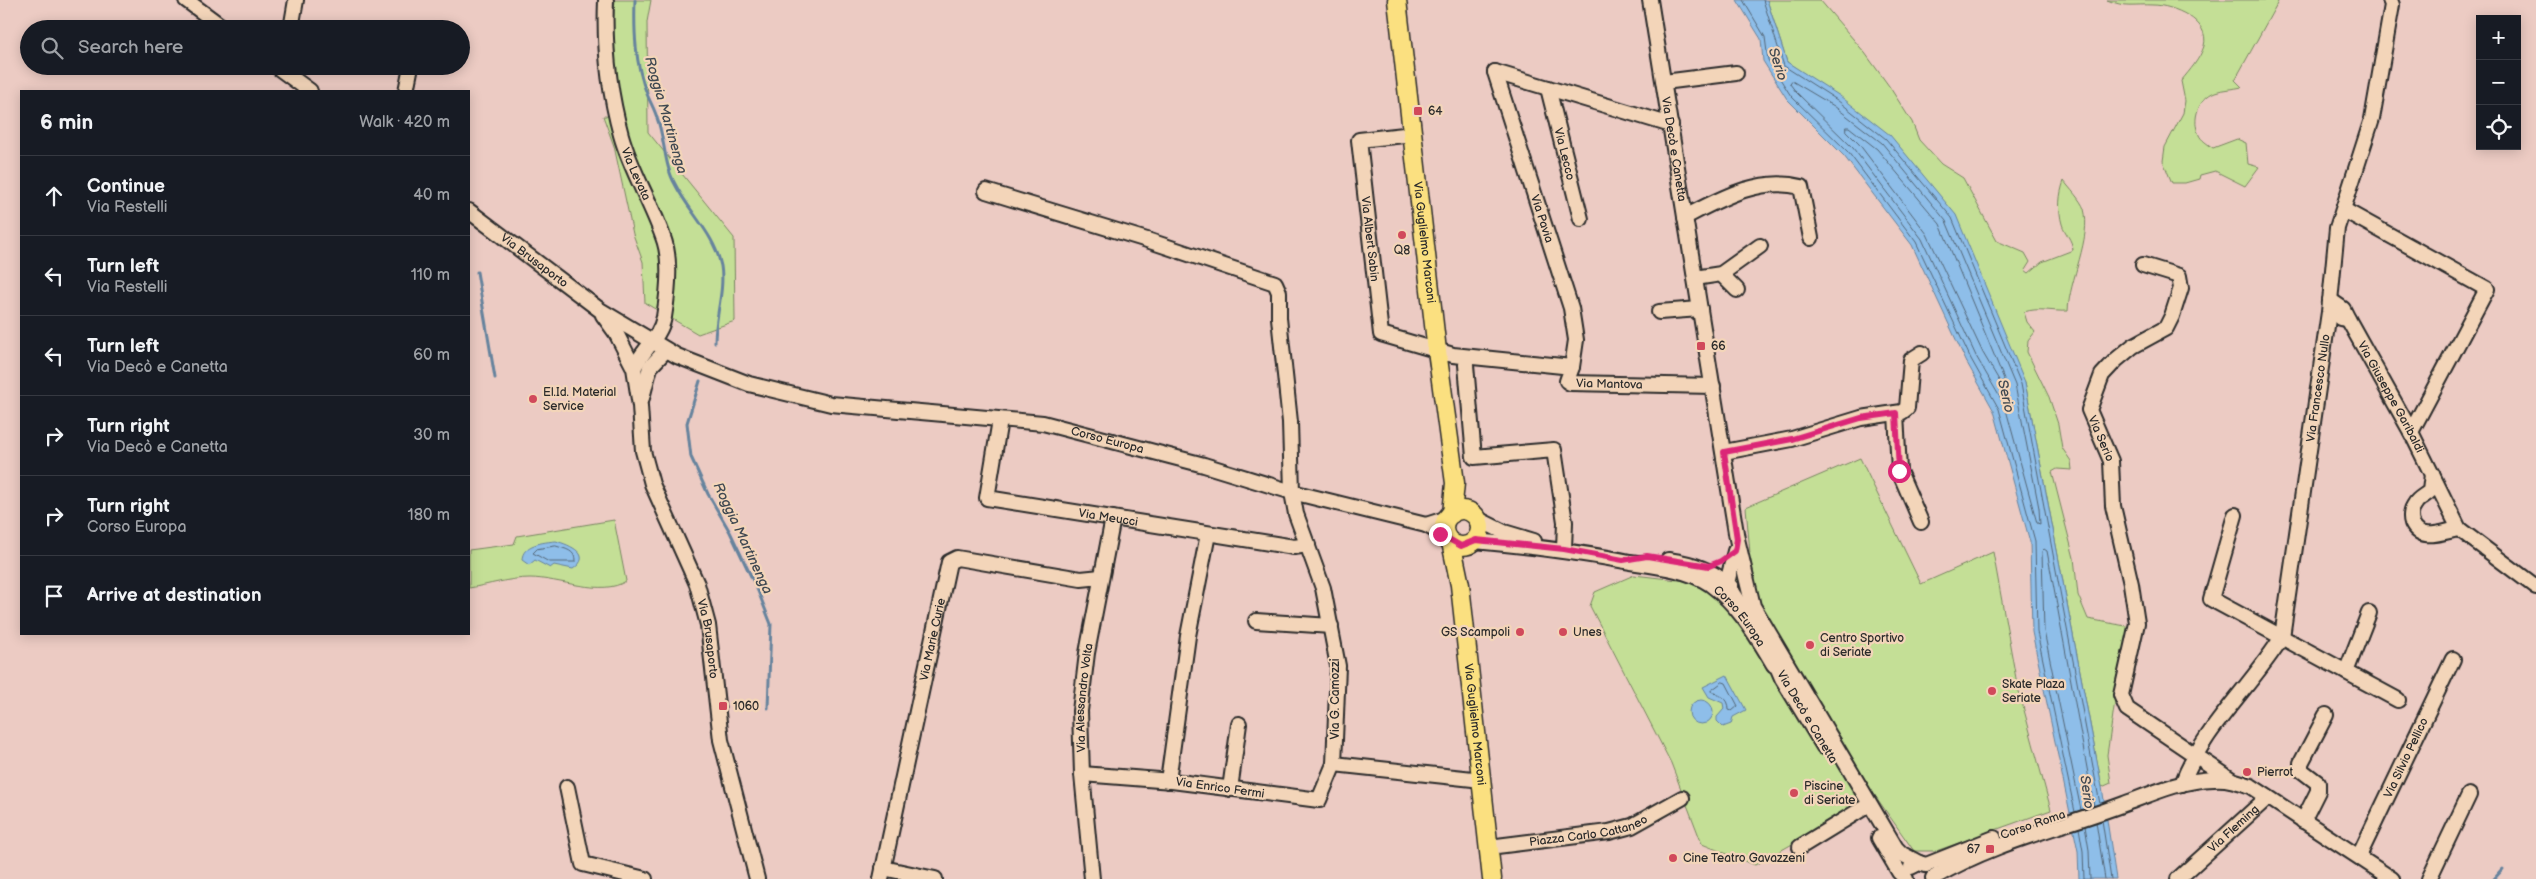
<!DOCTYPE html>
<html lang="en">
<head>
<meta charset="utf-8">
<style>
  body { margin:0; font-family:"Balsamiq Sans",sans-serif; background:#20242c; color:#f1f3f6 }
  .controls { position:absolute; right:15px; top:15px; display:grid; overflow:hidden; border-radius:0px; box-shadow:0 2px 12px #0003 }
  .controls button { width:45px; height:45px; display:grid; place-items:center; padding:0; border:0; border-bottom:1px solid #363941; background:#171b24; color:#f1f3f6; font:25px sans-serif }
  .stop { position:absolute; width:15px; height:15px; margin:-11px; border:4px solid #db2777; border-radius:50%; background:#fff }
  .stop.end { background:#db2777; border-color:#fff; box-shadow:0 1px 5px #0008 }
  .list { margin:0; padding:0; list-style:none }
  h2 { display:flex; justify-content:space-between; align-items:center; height:65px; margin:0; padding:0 20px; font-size:21px }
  h2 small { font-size:16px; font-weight:400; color:#9ea1a6 }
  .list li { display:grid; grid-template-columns:32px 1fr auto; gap:15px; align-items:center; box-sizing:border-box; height:80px; padding:0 20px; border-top:1px solid #363941 }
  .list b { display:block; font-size:19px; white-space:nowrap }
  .list p { margin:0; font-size:16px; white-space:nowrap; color:#9ea1a6 }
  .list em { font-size:16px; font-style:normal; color:#9ea1a6 }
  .icon { flex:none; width:28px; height:28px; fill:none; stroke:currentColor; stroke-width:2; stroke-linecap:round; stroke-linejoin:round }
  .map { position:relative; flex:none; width:2536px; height:879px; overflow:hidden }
  .search { position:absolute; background:#171b24; box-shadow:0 2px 12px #0003; left:20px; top:20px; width:450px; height:55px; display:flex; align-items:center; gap:12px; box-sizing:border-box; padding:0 18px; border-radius:28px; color:#9ea1a6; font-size:19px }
  .panel { position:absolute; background:#171b24; box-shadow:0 2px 12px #0003; left:20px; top:90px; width:450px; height:545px; border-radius:0px }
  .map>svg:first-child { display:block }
  .green { fill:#c4df96; stroke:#788560 }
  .water { fill:#8ebee9; stroke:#66839d }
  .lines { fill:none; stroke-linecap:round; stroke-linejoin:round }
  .shore { stroke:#536677; stroke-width:1 }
  .stream { stroke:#66839d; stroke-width:3 }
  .minor-casing { stroke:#2b2b2b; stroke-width:18 }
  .major-casing { stroke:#2b2b2b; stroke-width:21 }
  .minor { stroke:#f3d5b9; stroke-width:14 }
  .major { stroke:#fbe080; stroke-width:18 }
  .route { stroke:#db2777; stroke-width:6 }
  .poi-dot { fill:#d1495b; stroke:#f3d5b9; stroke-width:2 }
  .labels { text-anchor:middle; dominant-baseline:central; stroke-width:4.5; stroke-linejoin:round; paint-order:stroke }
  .poi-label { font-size:12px; fill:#2b2b2b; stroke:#f3d5b9; text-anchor:start }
  .street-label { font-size:12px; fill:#2b2b2b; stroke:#f3d5b9 }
  .water-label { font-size:14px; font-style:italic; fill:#3f4851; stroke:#f3d5b9 }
</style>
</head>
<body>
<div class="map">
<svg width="2536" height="879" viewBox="0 0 2536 879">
  <rect width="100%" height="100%" fill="#eccbc3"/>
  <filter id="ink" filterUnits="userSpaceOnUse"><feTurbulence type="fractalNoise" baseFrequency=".02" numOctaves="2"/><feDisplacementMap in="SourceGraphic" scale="10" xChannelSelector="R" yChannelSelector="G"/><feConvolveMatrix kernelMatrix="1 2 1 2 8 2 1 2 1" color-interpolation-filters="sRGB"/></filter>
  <g filter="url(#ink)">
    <!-- green -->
    <g class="green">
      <path d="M615 0H651L647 22 648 132 734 238 735 321 698 334 645 303 643 262 633 234 614 146 603 116 623 117 612 39Z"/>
      <path d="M1767 0H1820L1865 53 1889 86 1912 122 1919 140 1941 164 1963 178 1997 241 2025 253 2030 262 2025 270 2029 273 2042 262 2073 250C2072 239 2065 234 2062 224 2058 210 2059 194 2064 181 2069 188 2081 200 2084 209 2092 238 2069 280 2068 311 2052 312 2039 307 2024 312L2027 322 2035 332 2028 341 2027 352 2049 397 2058 424 2062 448 2071 461 2072 470 2057 469 2052 472 2074 558 2078 595 2088 619 2131 627 2116 694 2107 755 2111 783 2102 787 2025 382 1810 78 1787 62Z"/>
      <path d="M2107 0H2276L2278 2 2235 80 2242 87C2234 89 2223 89 2215 92 2199 98 2191 119 2199 135 2201 140 2208 144 2213 148L2237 139 2246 143 2248 164 2259 167 2245 186 2215 171 2200 175 2199 179 2185 183H2172L2163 161 2165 147 2183 113 2185 101 2181 81C2190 70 2200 59 2204 46 2211 20 2172 5 2153 5 2134 4 2126 8 2107 0Z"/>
      <path d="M1860 458 1921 584 1993 552 2017 684 2051 810 1936 851H1914L1876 797 1755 865 1702 844 1671 763 1590 606 1595 592 1634 575 1721 585 1750 553 1746 507Z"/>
      <path d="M614 520 626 581C603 597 558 578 530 578 510 578 488 585 469 588V550L514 544 517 536Z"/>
    </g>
    <!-- water -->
    <g class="water">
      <path d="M1737 0H1767L1787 62 1840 96 1890 135 1956 215 2025 382 2102 787 2116 879H2079L2078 851 2032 632 2030 542 1994 411 1966 361 1912 245 1844 156 1787 99 1763 61 1761 39Z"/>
      <path d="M556 541C570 545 594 555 573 569L554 565 550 568 535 560 529 565 522 560C522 544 544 542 556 541Z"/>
      <path d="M1727 675 1746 710 1733 717 1731 724 1723 727 1717 721V717L1724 709 1723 703 1709 697 1703 687Z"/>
      <circle cx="1701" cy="712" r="12"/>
    </g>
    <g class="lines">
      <!-- shore -->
      <g class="shore">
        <path d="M1743 0 1765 37 1768 60 1791 96 1848 152 1916 242 1971 359 1999 409 2035 541 2037 632 2075 812"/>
        <path d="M1763 0 1784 66 1837 100 1886 139 1952 218 2021 384 2100 804"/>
        <path d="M1792 81 1834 106 1882 143 1946 221 2015 385 2039 508 2040 524 2037 523 2005 406 1976 356 1922 239 1853 148 1796 92 1790 84Z"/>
        <path d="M1846 127H1849L1877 149 1940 224 2004 379 2003 382H2000L1983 353 1927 234 1859 144 1846 131Z"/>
        <path d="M556 546C565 549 576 550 575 562H549L533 553 537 549Z"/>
        <path d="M1723 682 1726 683 1738 706 1732 711 1729 710C1729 696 1720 697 1711 691Z"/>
        <path d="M2081 810 2044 631 2042 551 2044 549 2047 551 2094 806"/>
        <path d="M2102 820 2111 879"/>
        <path d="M2096 822 2105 879"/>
        <path d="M2085 826 2089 850 2090 879"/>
        <path d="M2079 828 2083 851 2084 879"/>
      </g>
      <!-- stream -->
      <g class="stream">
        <path d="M635 0C634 31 635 64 647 94 650 102 655 110 657 118 665 139 664 165 675 184 689 212 715 235 721 266 725 290 715 317 715 342"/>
        <path d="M477 272 495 378"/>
        <path d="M700 381 687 423 691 457 708 494 730 532 758 591 771 624 768 708"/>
        <path d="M2494 879 2503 869"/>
      </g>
      <!-- minor casing -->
      <g class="minor-casing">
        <g id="minor">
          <path d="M186 0 225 29"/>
          <path id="s1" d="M606 0C604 46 609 91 621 135 631 171 651 202 663 237 672 260 668 293 664 317 660 338 643 349 634 368"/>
          <path id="s2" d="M1650 0 1737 539 1753 606 1896 848 1902 854 1919 863"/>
          <path d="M291 29 296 0"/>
          <path d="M276 66 310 91"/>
          <path id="s3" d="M1495 72 1571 308 1576 340 1572 367"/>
          <path d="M1495 72 1671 125"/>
          <path d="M1664 82 1736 73"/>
          <path id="s4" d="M1548 88 1581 219"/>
          <path d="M406 91 411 66"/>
          <path id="s5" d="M1413 134 1359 140 1381 334 1453 355 1572 367 1567 381 1570 383 1713 386"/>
          <path d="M986 191 1147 240 1275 283 1279 292V318L1290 422 1292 492 1296 514 1323 588 1338 666 1334 764 1319 800 1172 781 1082 774"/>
          <path d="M2344 210 2487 289 2411 432"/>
          <path id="s6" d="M469 211 600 310 677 356 749 384 831 404 1043 423 1204 465 1292 492 1426 525 1447 537"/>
          <path d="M1685 217C1720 199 1760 176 1801 187L1811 238"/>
          <path id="s7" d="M2143 265 2179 276 2181 288 2172 316 2166 328 2133 346 2116 360 2102 375 2089 410 2111 461 2113 506 2131 584 2137 623 2121 695 2127 709 2232 780"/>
          <path d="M1721 274 1737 290"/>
          <path d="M1695 278 1721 274 1760 246"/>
          <path d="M2330 300 2343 309 2348 319 2340 318"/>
          <path d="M1659 312 1700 309"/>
          <path id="s8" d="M603 315 616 333 634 368 640 406 643 451 652 484 697 584 708 625 721 740 757 879"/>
          <path id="s9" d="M2348 319 2411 432 2459 529 2536 587"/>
          <path d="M1466 365 1474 457 1554 450 1565 522 1564 549"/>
          <path d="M642 398 650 367 666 350"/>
          <path d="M1896 413 1899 471 1921 522"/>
          <path id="s10" d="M1000 420 987 498 1294 547 1308 545"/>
          <path d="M1724 452 1792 439 1861 418 1902 412 1907 408 1911 360 1922 353"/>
          <path d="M2432 474 2430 491C2425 496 2418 498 2415 504 2411 509 2410 517 2412 523 2421 543 2443 531 2459 529"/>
          <path d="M2235 515 2211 599 2398 700"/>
          <path d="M1478 519 1504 532 1534 541"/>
          <path d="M1426 525 1448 518"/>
          <path id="s11" d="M1475 541C1528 546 1579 552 1630 562 1657 566 1688 569 1710 584 1739 605 1756 635 1774 665"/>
          <path d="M1735 551 1727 583 1753 624"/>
          <path d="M1668 560C1694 564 1711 569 1731 587"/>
          <path d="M1256 621 1331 626"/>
          <path d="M1772 655 1782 678 1824 747"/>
          <path d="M2346 672 2369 613"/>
          <path d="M1334 764 1482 780"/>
          <path d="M1168 781 1188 636 1208 534"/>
          <path id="s12" d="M2182 784C2203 728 2251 687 2282 637L2329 312 2337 228 2372 119 2392 5 2390 0"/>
          <path d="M567 787 583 864 645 879"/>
          <path d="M1230 789 1239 724"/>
          <path d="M2303 821 2318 791V783L2301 770V763L2326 715"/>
          <path d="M1879 838 1899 872 1906 879"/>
          <path id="s13" d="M1489 847 1609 832 1632 826 1682 798"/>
          <path d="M1800 847 1862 809"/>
          <path id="s14" d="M2359 856 2453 659"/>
          <path d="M1911 867 1919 863 1926 865 1994 838"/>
          <path d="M883 868 935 879"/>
          <path d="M1933 878C1996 841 2057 829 2124 804 2153 793 2182 780 2214 779 2228 778 2239 782 2251 786L2392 879"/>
          <path id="s15" d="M881 879 949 562 957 558 1081 579 1101 577"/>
          <path id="s16" d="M1092 879 1082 774 1080 711 1087 653 1113 518"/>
          <path id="s17" d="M2178 879 2267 798"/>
          <path d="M2429 879 2469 795"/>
        </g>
      </g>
      <!-- major casing -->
      <g class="major-casing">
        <g id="major">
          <path id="s18" d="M1397 0 1437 351 1455 483 1452 514"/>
          <circle cx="1462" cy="528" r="18"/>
          <path id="s19" d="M1451 542 1460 585 1492 879"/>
        </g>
      </g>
      <!-- minor -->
      <use href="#minor" class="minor"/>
      <!-- major -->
      <use href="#major" class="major"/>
    </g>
  </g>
  <g class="lines" filter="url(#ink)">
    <!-- route -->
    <path class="route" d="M1440 534 1461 546 1476 540 1564 549 1623 560 1647 556 1709 566 1721 561 1735 551 1737 539 1724 452 1792 439 1861 418 1896 413 1899 471"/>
  </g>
  <!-- markers -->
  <g class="poi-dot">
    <rect x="1413" y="106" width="10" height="10" rx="2.5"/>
    <circle cx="1402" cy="235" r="5"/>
    <rect x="1696" y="341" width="10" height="10" rx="2.5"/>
    <circle cx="533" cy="399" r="5"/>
    <circle cx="1520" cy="632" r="5"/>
    <circle cx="1563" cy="632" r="5"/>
    <circle cx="1810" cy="645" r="5"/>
    <circle cx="1992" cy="691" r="5"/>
    <rect x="718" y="701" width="10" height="10" rx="2.5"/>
    <circle cx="2247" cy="772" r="5"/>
    <circle cx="1794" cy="793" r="5"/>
    <rect x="1985" y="844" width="10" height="10" rx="2.5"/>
    <circle cx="1673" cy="858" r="5"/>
  </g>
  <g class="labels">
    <!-- poi labels -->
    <g class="poi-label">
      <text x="1428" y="111">64</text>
      <text x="1402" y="250" text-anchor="middle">Q8</text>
      <text x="1711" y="346">66</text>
      <text x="543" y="392">El.Id. Material<tspan x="543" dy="14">Service</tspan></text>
      <text x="1510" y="632" text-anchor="end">GS Scampoli</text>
      <text x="1573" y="632">Unes</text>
      <text x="1820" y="638">Centro Sportivo<tspan x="1820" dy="14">di Seriate</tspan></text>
      <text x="2002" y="684">Skate Plaza<tspan x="2002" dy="14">Seriate</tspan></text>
      <text x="733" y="706">1060</text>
      <text x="2257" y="772">Pierrot</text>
      <text x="1804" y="786">Piscine<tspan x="1804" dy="14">di Seriate</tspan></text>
      <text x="1980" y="849" text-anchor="end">67</text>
      <text x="1683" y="858">Cine Teatro Gavazzeni</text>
    </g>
    <!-- street labels -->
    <g class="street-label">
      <text stroke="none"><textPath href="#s2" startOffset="151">Via Decò e Canetta</textPath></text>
      <text stroke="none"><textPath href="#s4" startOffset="68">Via Lecco</textPath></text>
      <text stroke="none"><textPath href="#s1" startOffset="178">Via Levata</textPath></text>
      <text stroke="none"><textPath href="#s3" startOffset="154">Via Pavia</textPath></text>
      <text stroke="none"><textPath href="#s5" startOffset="154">Via Albert Sabin</textPath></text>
      <text stroke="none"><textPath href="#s18" startOffset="244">Via Guglielmo Marconi</textPath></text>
      <text stroke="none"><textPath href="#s6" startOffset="82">Via Brusaporto</textPath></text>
      <text stroke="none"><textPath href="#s5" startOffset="502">Via Mantova</textPath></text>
      <text stroke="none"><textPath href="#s12" startOffset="430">Via Francesco Nullo</textPath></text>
      <text stroke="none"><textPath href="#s9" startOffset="89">Via Giuseppe Garibaldi</textPath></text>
      <text stroke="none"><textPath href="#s6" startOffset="695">Corso Europa</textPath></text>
      <text stroke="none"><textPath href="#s7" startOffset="241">Via Serio</textPath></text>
      <text stroke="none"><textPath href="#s10" startOffset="202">Via Meucci</textPath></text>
      <text stroke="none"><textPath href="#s11" startOffset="284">Corso Europa</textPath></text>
      <text stroke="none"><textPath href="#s8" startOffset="345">Via Brusaporto</textPath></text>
      <text stroke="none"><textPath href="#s15" startOffset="245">Via Marie Curie</textPath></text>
      <text stroke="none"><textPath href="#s16" startOffset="182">Via Alessandro Volta</textPath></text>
      <text transform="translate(1335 699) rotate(-90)">Via G. Camozzi</text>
      <text transform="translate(1807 717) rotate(59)">Via Decò e Canetta</text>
      <text stroke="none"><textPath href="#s19" startOffset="184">Via Guglielmo Marconi</textPath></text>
      <text stroke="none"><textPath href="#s14" startOffset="109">Via Silvio Pellico</textPath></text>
      <text transform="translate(1220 788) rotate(8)">Via Enrico Fermi</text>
      <text transform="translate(2033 825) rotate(-19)">Corso Roma</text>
      <text stroke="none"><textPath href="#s17" startOffset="75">Via Fleming</textPath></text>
      <text stroke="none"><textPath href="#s13" startOffset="101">Piazza Carlo Cattaneo</textPath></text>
    </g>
    <!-- water labels -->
    <g class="water-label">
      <text transform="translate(1778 64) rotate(72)">Serio</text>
      <text transform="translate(666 115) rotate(74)">Roggia Martinenga</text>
      <text transform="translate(2006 396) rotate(77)">Serio</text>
      <text transform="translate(743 538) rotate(65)">Roggia Martinenga</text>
      <text transform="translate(2087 792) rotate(82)">Serio</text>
    </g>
  </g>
</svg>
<div class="controls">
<button>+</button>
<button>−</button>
<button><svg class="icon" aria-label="locate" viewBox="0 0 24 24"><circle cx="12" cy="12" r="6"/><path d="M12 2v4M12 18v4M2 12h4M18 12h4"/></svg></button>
</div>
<div class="stop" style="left:1899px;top:471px"></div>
<div class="stop end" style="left:1440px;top:534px"></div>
<div class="search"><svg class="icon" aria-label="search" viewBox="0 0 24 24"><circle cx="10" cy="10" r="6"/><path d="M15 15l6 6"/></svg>Search here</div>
<section class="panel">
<h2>6 min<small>Walk · 420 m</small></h2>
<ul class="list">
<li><svg class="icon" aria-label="ahead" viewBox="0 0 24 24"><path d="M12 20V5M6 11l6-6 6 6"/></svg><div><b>Continue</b><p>Via Restelli</p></div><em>40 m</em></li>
<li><svg class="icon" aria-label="left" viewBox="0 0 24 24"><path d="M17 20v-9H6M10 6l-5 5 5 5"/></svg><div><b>Turn left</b><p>Via Restelli</p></div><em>110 m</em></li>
<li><svg class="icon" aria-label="left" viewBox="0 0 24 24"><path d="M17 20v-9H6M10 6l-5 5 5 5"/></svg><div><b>Turn left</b><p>Via Decò e Canetta</p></div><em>60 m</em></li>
<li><svg class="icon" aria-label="right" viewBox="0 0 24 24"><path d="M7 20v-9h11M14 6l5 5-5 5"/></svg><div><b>Turn right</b><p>Via Decò e Canetta</p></div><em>30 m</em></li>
<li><svg class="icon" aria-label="right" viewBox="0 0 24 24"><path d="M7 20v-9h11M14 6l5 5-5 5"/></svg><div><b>Turn right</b><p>Corso Europa</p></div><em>180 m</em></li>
<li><svg class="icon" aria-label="arrive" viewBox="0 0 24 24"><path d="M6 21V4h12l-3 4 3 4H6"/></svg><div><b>Arrive at destination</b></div></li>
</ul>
</section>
</div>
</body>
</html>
